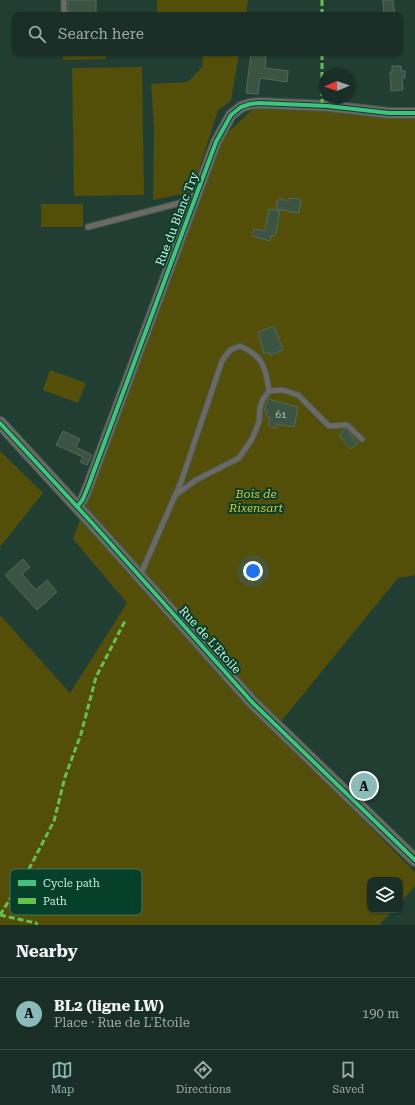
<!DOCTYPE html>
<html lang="en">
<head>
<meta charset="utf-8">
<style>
  body { margin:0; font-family:"Roboto Serif",serif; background:#263a32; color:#f1f3f6 }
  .controls { position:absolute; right:12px; bottom:12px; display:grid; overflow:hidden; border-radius:8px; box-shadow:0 1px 3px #0004 }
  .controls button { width:36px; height:36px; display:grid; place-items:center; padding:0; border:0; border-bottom:1px solid #374a43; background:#192e26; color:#f1f3f6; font:20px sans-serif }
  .compass { position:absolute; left:319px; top:68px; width:36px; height:36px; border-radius:50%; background:#192e26; box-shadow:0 1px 3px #0004; rotate:268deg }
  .you { position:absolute; left:253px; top:571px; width:14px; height:14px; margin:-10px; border:3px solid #fff; border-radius:50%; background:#1a73e8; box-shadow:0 0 0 6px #1a73e833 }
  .badge { display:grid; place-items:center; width:26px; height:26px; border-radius:50%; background:#8bbbb9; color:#111; font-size:13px; font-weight:700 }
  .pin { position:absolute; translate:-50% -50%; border:2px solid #fff; box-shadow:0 1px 4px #0006 }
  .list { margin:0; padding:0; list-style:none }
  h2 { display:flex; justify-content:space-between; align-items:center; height:52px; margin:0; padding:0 16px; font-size:17px }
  h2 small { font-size:13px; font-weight:400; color:#9fa8a7 }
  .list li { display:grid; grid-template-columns:26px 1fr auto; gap:12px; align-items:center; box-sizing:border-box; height:72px; padding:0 16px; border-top:1px solid #374a43 }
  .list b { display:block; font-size:15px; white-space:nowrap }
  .list p { margin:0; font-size:13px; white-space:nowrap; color:#9fa8a7 }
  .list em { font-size:13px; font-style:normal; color:#9fa8a7 }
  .icon { flex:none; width:22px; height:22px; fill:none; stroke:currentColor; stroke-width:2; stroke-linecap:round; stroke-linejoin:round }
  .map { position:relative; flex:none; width:415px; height:925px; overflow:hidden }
  .search { position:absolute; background:#192e26; box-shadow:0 1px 3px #0004; left:12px; right:12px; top:12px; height:44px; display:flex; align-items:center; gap:10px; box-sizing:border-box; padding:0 14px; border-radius:8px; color:#9fa8a7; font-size:15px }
  .sheet { height:124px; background:#192e26 }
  nav { display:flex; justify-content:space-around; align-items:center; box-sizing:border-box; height:56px; border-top:1px solid #374a43; background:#192e26; font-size:11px; color:#9fa8a7 }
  nav a { display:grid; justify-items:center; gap:2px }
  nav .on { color:#8bbbb9 }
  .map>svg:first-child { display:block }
  .green { fill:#534f09 }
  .building { fill:#3a5441; stroke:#53685a }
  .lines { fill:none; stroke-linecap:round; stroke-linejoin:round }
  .service-casing { stroke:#425b50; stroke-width:7 }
  .minor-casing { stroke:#425b50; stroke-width:12 }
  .tertiary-casing { stroke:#425b50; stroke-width:14 }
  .service { stroke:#6c6863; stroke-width:5 }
  .minor { stroke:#6c6863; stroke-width:10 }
  .tertiary { stroke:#6c6863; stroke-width:12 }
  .quiet { stroke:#63c152; stroke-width:3; stroke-dasharray:6 3; stroke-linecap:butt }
  .cycleway-casing { stroke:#063f2a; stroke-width:6 }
  .cycleway { stroke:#40c37c; stroke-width:4 }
  .labels { text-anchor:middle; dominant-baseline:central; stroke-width:4; stroke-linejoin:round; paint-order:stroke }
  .number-label { font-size:10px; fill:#a8c7b4 }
  .street-label { font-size:12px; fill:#cceddb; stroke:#063f2a }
  .park-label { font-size:12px; font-style:italic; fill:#d4c436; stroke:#063f2a }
  .key { fill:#063f2a; stroke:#41735f; stroke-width:1 }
  .key-label { font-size:11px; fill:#cceddb }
</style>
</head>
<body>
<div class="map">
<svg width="415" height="925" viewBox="0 0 415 925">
  <rect width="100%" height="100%" fill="#213e32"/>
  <!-- green -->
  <g class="green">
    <path d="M157 0H248L246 15H157Z"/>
    <path d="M63 53H106V59L63 60Z"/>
    <path d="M203 53H239L231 101 218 110 192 192 153 200 154 128 151 84 188 82 202 67Z"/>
    <path d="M142 67 144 195 74 196 72 68Z"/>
    <path d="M257 105 415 115V575L398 578 274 730 415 872V886L400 903V880H370V910H393L380 924 381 925H0V615L70 693 127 603 73 539 224 136Z"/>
    <rect x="41" y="204" width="42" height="23"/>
    <path d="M50 370 86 383 78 403 43 390Z"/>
    <path d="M0 451 43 493 0 547Z"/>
  </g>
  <!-- building -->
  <g class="building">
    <path d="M68 0H96V13H89V15L70 14 68 10Z"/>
    <path d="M383 0H393L395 15H384Z"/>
    <path d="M251 53 266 55 265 68 288 71 287 82 260 78 258 94 246 93Z"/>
    <path d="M392 66H401V71H405V78H402L403 90 391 91 390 72H392Z"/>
    <path d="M278 198 288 201 289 198 293 199 294 198 301 200 299 213 276 209Z"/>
    <path d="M269 209 280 211 275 236 271 235 270 241 252 236 254 229 265 231Z"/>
    <path d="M274 326 283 350 270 355 269 352 264 354 258 332Z"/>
    <path d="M268 399 298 407 294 427 277 424 276 428 268 426 270 417 266 416 267 411H264Z"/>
    <path d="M346 429 358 443 351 449 339 435Z"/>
    <path d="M63 431 80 439 76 447 92 455 87 465 80 462 83 457 56 445Z"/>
    <path d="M23 559 30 567 22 574 36 590 47 580 57 592 37 610 5 575Z"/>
  </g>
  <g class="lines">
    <!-- service casing -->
    <g class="service-casing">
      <g id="service">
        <path d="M64 0V10L66 15"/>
        <path d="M88 227 195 199"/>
        <path d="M177 494 196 480 239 458 252 439 259 422 260 408 263 399 269 391"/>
        <path d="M140 576 181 482 222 361 230 350 240 346C263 356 266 368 269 391L283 390 298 395 329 426 347 425 362 439"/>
      </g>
    </g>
    <!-- minor casing -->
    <g class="minor-casing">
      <path id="minor" d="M77 507 83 499 88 487 216 142 231 115 241 107 250 104 259 103 328 106 389 113H415"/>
    </g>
    <!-- tertiary casing -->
    <g class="tertiary-casing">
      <path id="tertiary" d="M0 423 93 524 252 702 415 860"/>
    </g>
    <!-- service -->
    <use href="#service" class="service"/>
    <!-- minor -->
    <use href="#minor" class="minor"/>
    <!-- tertiary -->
    <use href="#tertiary" class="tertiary"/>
    <!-- quiet -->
    <g class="quiet">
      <path d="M322 0V15"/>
      <path d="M322 105V53"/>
      <path d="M0 915 30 867 54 821 65 777 81 734 96 677 126 619"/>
      <path d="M0 915 36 923 37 925"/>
    </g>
    <!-- cycleway casing -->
    <g class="cycleway-casing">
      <g id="cycleway">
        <path d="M0 423 93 524 252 702 415 860"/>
        <path d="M77 507 83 499 88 487 216 142 231 115 241 107 250 104 259 103 328 106 389 113H415"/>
      </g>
    </g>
    <!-- cycleway -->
    <use href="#cycleway" class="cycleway"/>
  </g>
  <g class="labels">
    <!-- number labels -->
    <g class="number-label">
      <text x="281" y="414">61</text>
    </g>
    <!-- street labels -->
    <g class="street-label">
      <text transform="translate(177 219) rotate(-69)">Rue du Blanc Try</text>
      <text transform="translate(210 640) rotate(48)">Rue de L'Etoile</text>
    </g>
    <!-- park labels -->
    <g class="park-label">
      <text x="256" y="494">Bois de<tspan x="256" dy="14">Rixensart</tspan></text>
    </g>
  </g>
  <!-- legend -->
  <rect x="10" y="869" width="132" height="46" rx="6" class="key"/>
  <rect x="18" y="880" width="18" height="6" fill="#40c37c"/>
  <rect x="18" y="898" width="18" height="6" fill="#63c152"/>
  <g class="key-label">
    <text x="43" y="887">Cycle path</text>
    <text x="43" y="905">Path</text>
  </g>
</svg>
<div class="controls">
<button><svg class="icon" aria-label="layers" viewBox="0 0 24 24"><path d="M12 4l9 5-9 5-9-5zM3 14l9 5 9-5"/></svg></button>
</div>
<svg class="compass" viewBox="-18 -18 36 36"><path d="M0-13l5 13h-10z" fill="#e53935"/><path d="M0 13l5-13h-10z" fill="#9fa8a7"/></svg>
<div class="you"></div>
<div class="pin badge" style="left:364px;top:786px">A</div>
<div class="search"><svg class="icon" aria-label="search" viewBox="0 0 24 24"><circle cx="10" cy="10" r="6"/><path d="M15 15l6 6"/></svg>Search here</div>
</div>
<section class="sheet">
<h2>Nearby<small></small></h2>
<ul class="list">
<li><span class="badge">A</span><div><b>BL2 (ligne LW)</b><p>Place · Rue de L'Etoile</p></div><em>190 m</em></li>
</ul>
</section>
<nav>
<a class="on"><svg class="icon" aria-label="map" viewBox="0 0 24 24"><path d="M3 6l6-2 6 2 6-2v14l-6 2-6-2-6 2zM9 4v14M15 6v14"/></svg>Map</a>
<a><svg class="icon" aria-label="directions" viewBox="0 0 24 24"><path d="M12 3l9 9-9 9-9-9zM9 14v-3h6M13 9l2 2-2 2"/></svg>Directions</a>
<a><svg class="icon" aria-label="saved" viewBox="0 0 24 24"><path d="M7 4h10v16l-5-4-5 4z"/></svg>Saved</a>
</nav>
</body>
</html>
